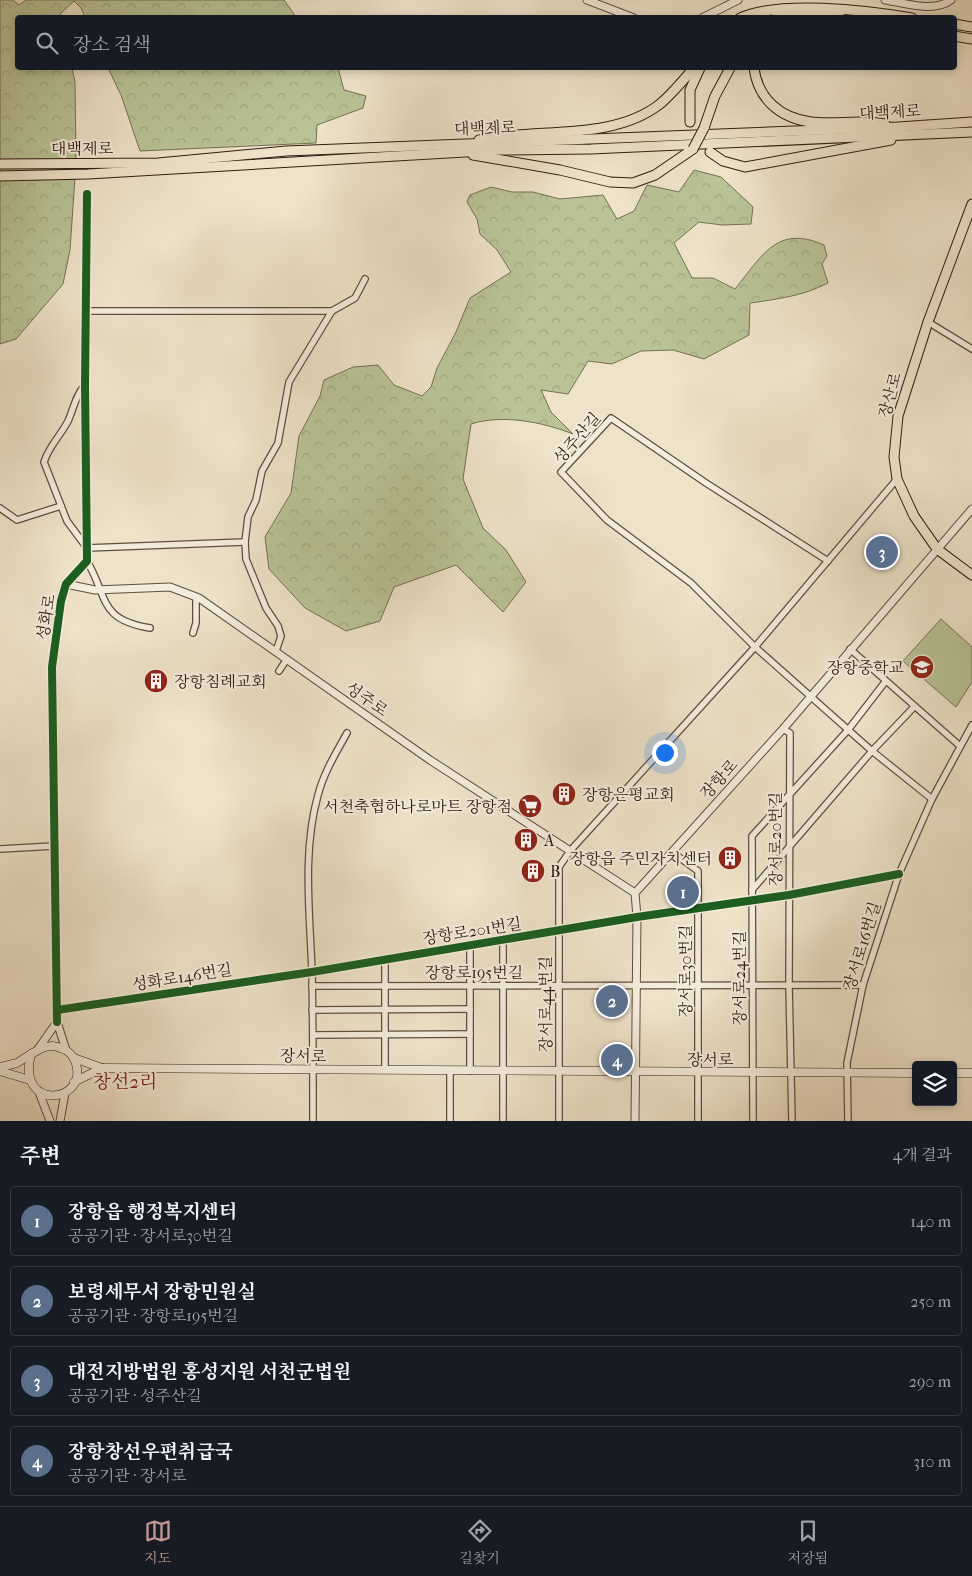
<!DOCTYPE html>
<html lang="ko">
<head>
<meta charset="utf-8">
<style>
  body { margin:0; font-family:"IM FELL French Canon","Noto Serif KR",serif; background:#242831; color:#f1f3f6 }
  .controls { position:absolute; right:15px; bottom:15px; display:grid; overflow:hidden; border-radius:5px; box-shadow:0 2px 8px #0003 }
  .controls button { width:45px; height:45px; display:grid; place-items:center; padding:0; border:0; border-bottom:1px solid #363941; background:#171b24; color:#f1f3f6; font:25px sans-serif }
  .you { position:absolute; left:664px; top:752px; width:18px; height:18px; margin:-12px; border:4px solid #fff; border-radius:50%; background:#1a73e8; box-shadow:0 0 0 8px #1a73e833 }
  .badge { display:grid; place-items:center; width:32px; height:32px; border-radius:50%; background:#c59692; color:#fff; font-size:16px; font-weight:700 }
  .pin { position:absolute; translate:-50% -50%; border:2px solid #fff; box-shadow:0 1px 5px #0006 }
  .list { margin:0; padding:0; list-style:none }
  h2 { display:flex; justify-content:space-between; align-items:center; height:65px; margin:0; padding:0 20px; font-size:21px }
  h2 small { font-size:16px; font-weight:400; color:#9ea1a6 }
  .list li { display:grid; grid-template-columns:32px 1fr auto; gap:15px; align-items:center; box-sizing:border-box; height:70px; margin:0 10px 10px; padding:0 10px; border:1px solid #363941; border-radius:5px }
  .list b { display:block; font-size:19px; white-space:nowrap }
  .list p { margin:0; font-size:16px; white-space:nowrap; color:#9ea1a6 }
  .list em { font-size:16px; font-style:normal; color:#9ea1a6 }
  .icon { flex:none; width:28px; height:28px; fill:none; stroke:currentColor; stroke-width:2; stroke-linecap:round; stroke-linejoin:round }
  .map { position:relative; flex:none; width:972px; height:1121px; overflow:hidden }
  .search { position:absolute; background:#171b24; box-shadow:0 2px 8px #0003; left:15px; right:15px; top:15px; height:55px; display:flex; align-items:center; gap:12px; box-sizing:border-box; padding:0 18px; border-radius:5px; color:#9ea1a6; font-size:19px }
  .sheet { height:385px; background:#171b24 }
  nav { display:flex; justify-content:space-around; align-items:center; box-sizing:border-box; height:70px; border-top:1px solid #363941; background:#171b24; font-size:14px; color:#9ea1a6 }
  nav a { display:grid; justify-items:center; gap:2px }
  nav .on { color:#c59692 }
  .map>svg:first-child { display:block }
  .forest { fill:url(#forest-crowns); stroke:#747054 }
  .pitch { fill:#b9c396; stroke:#747054 }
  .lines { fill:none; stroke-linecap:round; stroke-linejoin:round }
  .minor-casing { stroke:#5e4e3f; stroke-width:8 }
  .tertiary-casing { stroke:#5e4e3f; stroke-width:9 }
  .secondary-casing { stroke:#2e1c11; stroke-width:9 }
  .primary-casing { stroke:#2e1c11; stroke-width:11 }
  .trunk-casing { stroke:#2e1c11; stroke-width:11 }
  .minor { stroke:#f4ecdc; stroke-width:5.5 }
  .tertiary { stroke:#f4ecdc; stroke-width:7 }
  .secondary { stroke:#f4ecdc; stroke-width:8 }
  .primary { stroke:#eee2c9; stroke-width:9 }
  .trunk { stroke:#eee2c9; stroke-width:9 }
  .trunk-bridge-casing { stroke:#2e1c11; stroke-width:11; stroke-linecap:butt }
  .trunk-bridge { stroke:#eee2c9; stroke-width:9 }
  .cycleway-casing { stroke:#f4ecdc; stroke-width:11 }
  .cycleway { stroke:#1b5e20; stroke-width:8 }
  .labels { text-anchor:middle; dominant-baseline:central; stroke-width:4; stroke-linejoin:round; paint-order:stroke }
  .street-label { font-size:16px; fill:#2e1c11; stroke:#f4ecdc }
  .poi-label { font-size:16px; fill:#2e1c11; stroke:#f4ecdc; text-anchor:start }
  .quarter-label { font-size:19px; fill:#7a1f14; stroke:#f4ecdc }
</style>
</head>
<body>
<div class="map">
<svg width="972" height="1121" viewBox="0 0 972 1121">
  <defs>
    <pattern id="forest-crowns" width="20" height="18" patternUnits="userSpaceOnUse" patternTransform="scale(1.25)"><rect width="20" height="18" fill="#b9c396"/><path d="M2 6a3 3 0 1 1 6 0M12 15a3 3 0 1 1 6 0" fill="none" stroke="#9fa780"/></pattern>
  </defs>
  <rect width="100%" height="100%" fill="#eee2c9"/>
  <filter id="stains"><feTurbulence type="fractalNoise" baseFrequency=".004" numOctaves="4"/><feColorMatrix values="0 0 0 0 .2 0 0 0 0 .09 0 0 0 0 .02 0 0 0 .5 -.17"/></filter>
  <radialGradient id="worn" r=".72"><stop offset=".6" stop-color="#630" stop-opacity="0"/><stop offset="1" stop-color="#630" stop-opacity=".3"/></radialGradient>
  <!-- forest -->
  <g class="forest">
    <path d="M0 0H13L19 5 26 0H284L296 17H85L81 8 74 1 60 14 61 17 18 18V68H72L75 82 76 163 70 250 63 284 16 339 0 344Z"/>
    <path d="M108 68H338L344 90 366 96 363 108 317 125 316 143 140 151 121 95Z"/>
    <path d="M694 170 721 177 753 207 751 224 722 225 699 222 674 243 692 278H713L735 289C762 256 777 224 824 245L827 256 822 264 828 283C803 296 778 299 750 303L749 335 704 359 673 350 641 351 612 364 588 361 568 394 541 390 551 412 573 434C543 422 502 414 471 424L463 479 483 528 506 550 526 582 503 612 456 565 394 587 380 621 346 631 305 608 269 569 265 537 291 493 299 436 320 396 324 380 353 367 378 365 394 385 422 396 431 387 437 368 456 332 470 298 511 272 497 250 480 234 477 219 467 202 470 195 491 187 512 192H533L560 199 603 195 617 219 634 211 647 185 679 192Z"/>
  </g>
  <!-- pitch -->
  <path class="pitch" d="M941 619 972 647V682L956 707 903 661Z"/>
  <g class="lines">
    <!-- minor casing -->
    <g class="minor-casing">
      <g id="minor">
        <path d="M86 311H332"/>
        <path d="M928 322 972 349"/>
        <path d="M85 385C75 396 74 408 68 421 61 435 49 446 44 462L67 521 87 548 245 542"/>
        <path d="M0 508 17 520 61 506"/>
        <path d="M87 561C109 599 98 619 150 628"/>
        <path d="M828 561 706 483 611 418 561 472 607 520 691 583 755 647 872 751 932 799"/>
        <path d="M193 633 196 623V597"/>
        <path d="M850 649 960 746"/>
        <path d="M276 651 281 636 278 626 266 608 246 559 245 542 248 517 256 500 262 471 278 443 289 382 332 311 355 298 365 279"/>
        <path d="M279 671 287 659"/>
        <path d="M783 729 790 733 789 985 792 1121"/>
        <path d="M0 849 54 846"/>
        <path d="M672 852 698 871V1121"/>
        <path d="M752 890 872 751 914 707"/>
        <path d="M503 940V1121"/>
        <path d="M470 945V1071"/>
        <path d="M312 986 863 985"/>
        <path d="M57 1010 312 972 637 917 789 895 899 874"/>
        <path d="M312 1010 470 1009"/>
        <path d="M313 1035 470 1034"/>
        <path d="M385 1070V959"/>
        <path d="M450 1070V1121"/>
        <path d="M313 1121C313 1072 313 1022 312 973 310 914 302 852 318 795 324 772 336 753 347 733"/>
        <path d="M559 1121V867L570 851 755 647 897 479"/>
        <path d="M753 1121 752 836 848 730 885 682"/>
        <path d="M848 1121 847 1063 863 985 899 874 932 799 972 725"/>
      </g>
    </g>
    <!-- tertiary casing -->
    <g class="tertiary-casing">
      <g id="tertiary">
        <path d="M587 0 634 18"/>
        <path d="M885 0C905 3 934 13 951 0"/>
        <path d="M702 18 738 0"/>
        <path d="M66 584 95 590 170 587 199 598 430 760 635 893"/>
        <path d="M57 1022 52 667 61 601 66 584 87 561 85 385 87 194"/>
        <path d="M38 1049 57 1022 66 1050"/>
        <path d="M39 1092 50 1121"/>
        <path d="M60 1121 65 1093"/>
        <path d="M635 1121 637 917 635 893 783 729 972 509"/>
      </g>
    </g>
    <!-- secondary casing -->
    <g class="secondary-casing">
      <g id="secondary">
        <path d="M53 1046C64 1048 73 1052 76 1064 88 1103 16 1112 31 1054L44 1047Z"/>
        <path d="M74 1058 102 1068 74 1082"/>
        <path d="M0 1067 17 1063 31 1054"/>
        <path d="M102 1068 916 1073"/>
        <path d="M0 1071 30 1080"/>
        <path d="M953 1073H972"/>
      </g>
    </g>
    <!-- primary casing -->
    <g class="primary-casing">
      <path id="primary" d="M972 204 928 322 898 416 894 457 897 479 914 516 937 549 972 575"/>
    </g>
    <!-- trunk casing -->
    <g class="trunk-casing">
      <g id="trunk">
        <path d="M740 18C780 0 865 10 912 18"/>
        <path d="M775 18 799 10 811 13"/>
        <path d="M796 18 818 14 841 18"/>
        <path d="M954 24 972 27"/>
        <path d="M954 36 972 39"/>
        <path d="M754 68C758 99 780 118 811 122 836 125 860 119 885 124"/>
        <path d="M690 122V90L700 68"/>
        <path d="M704 128 715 96 730 68"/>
        <path d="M479 140C537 127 611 142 660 104 673 93 683 80 694 68"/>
        <path d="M710 152 723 161 745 167 891 140"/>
        <path d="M473 155 560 170 610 182 633 183 655 175 693 149"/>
        <path d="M0 164 158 163 286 151 898 127 972 122"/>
        <path d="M0 176 88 174 500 150 591 149 972 132"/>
      </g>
    </g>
    <!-- minor -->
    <use href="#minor" class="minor"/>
    <!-- tertiary -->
    <use href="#tertiary" class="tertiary"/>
    <!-- secondary -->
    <use href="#secondary" class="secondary"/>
    <!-- primary -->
    <use href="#primary" class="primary"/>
    <!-- trunk -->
    <use href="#trunk" class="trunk"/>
    <!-- trunk-bridge casing -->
    <g class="trunk-bridge-casing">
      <path id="trunk-bridge" d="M693 149 704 128"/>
    </g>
    <!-- trunk-bridge -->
    <use href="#trunk-bridge" class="trunk-bridge"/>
    <!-- cycleway casing -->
    <g class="cycleway-casing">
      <g id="cycleway">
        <path d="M57 1010 312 972 637 917 789 895 899 874"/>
        <path d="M57 1022 52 667 61 601 66 584 87 561 85 385 87 194"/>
      </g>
    </g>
    <!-- cycleway -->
    <use href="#cycleway" class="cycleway"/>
  </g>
  <!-- icons -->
  <defs>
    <g id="school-disc" transform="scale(1.25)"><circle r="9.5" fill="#8f2418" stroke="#f4ecdc"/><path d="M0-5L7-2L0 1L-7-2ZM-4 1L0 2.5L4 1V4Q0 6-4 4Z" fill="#fff"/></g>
    <g id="building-disc" transform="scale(1.25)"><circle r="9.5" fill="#8f2418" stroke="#f4ecdc"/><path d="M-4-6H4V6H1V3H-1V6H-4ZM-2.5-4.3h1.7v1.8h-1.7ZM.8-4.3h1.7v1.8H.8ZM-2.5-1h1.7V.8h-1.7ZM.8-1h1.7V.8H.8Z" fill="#fff"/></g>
    <g id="supermarket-disc" transform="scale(1.25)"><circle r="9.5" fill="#8f2418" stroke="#f4ecdc"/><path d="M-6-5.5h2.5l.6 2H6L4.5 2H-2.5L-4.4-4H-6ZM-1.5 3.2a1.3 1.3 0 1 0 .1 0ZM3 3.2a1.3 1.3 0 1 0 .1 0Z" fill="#fff"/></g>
  </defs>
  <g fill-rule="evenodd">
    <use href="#school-disc" x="922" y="667"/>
    <use href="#building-disc" x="156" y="681"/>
    <use href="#building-disc" x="564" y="794"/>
    <use href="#supermarket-disc" x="530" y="806"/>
    <use href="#building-disc" x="526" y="840"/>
    <use href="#building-disc" x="730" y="858"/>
    <use href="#building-disc" x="533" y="871"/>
  </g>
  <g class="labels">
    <!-- street labels -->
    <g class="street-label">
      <text transform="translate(890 112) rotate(-3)">대백제로</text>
      <text transform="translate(485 128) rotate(-2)">대백제로</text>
      <text x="82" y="148">대백제로</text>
      <text transform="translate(890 395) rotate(-75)">장산로</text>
      <text transform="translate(577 438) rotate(-49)">성주산길</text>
      <text transform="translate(46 617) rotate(-81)">성화로</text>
      <text transform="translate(367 699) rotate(35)">성주로</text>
      <text transform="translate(719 779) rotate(-48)">장항로</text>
      <text transform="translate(775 839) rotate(-90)">장서로20번길</text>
      <text transform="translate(472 931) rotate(-9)">장항로201번길</text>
      <text transform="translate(862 946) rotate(-73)">장서로16번길</text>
      <text transform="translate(685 971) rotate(-90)">장서로30번길</text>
      <text x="474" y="972">장항로195번길</text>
      <text transform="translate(182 977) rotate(-9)">성화로146번길</text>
      <text transform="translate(739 978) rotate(-90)">장서로24번길</text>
      <text transform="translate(545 1004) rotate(-90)">장서로44번길</text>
      <text transform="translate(303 1056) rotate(1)">장서로</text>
      <text x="710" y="1059">장서로</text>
    </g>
    <!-- poi labels -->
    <g class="poi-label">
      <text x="904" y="667" text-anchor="end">장항중학교</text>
      <text x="174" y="681">장항침례교회</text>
      <text x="582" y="794">장항은평교회</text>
      <text x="512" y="806" text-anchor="end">서천축협하나로마트 장항점</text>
      <text x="544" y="840">A</text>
      <text x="712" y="858" text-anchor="end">장항읍 주민자치센터</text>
      <text x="550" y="871">B</text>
    </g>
    <!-- quarter labels -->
    <g class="quarter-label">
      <text x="125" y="1082">창선2리</text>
    </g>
  </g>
  <rect width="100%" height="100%" filter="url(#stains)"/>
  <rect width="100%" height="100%" fill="url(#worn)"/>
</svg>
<div class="controls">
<button><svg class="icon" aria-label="layers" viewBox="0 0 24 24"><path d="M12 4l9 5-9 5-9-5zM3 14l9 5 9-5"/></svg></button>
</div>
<div class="you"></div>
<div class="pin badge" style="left:683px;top:892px;background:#5c6f8a">1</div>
<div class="pin badge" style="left:612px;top:1001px;background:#5c6f8a">2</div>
<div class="pin badge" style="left:882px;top:552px;background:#5c6f8a">3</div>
<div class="pin badge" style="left:617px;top:1060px;background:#5c6f8a">4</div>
<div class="search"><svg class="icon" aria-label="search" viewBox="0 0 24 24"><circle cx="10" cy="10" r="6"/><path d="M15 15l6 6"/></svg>장소 검색</div>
</div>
<section class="sheet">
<h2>주변<small>4개 결과</small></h2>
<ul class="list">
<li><span class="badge" style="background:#5c6f8a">1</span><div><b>장항읍 행정복지센터</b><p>공공기관 · 장서로30번길</p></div><em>140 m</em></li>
<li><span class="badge" style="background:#5c6f8a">2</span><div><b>보령세무서 장항민원실</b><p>공공기관 · 장항로195번길</p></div><em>250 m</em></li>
<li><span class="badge" style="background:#5c6f8a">3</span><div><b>대전지방법원 홍성지원 서천군법원</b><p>공공기관 · 성주산길</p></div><em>290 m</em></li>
<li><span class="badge" style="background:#5c6f8a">4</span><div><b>장항창선우편취급국</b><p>공공기관 · 장서로</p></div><em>310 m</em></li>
</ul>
</section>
<nav>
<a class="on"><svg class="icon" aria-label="map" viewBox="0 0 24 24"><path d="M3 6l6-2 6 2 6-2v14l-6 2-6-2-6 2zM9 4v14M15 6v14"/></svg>지도</a>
<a><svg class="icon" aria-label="directions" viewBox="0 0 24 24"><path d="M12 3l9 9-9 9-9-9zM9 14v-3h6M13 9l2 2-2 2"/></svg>길찾기</a>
<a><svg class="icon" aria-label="saved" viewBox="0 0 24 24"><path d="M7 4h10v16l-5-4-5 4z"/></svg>저장됨</a>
</nav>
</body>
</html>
